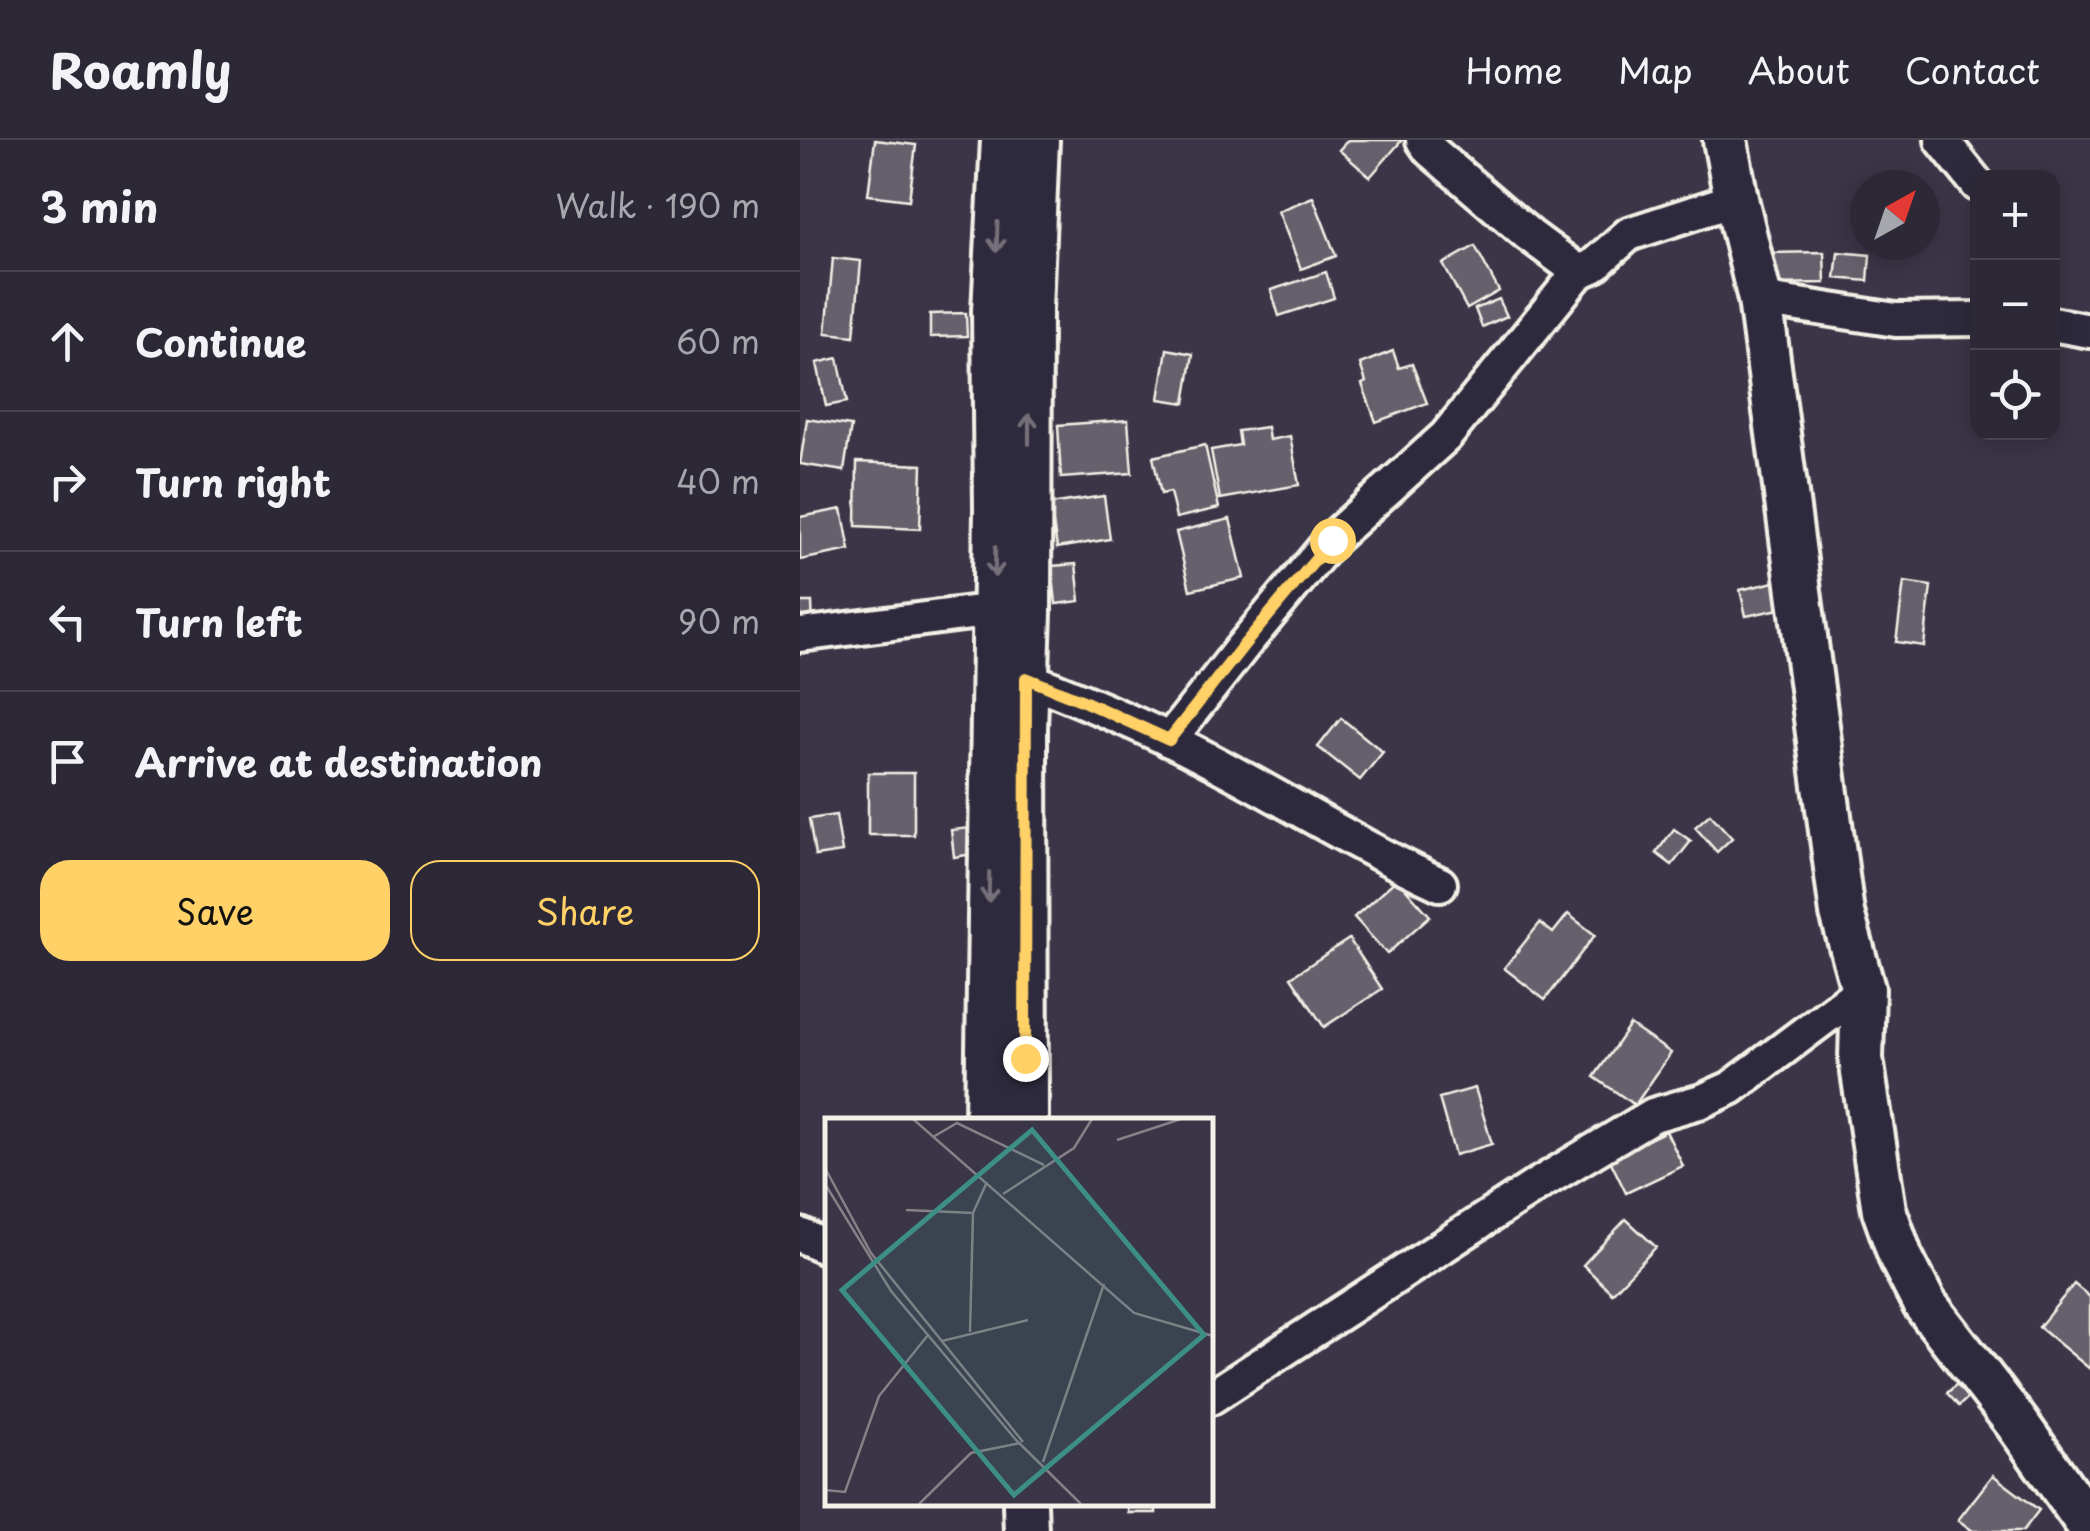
<!DOCTYPE html>
<html lang="en">
<head>
<meta charset="utf-8">
<style>
  body { margin:0; font-family:"Playpen Sans",sans-serif; background:#34303d; color:#f1f3f6 }
  .controls { position:absolute; right:30px; top:30px; display:grid; overflow:hidden; border-radius:20px; box-shadow:0 5px 25px #0003 }
  .controls button { width:90px; height:90px; display:grid; place-items:center; padding:0; border:0; border-bottom:2px solid #484450; background:#2c2835; color:#f1f3f6; font:50px sans-serif }
  .compass { position:absolute; left:1050px; top:30px; width:90px; height:90px; border-radius:50%; background:#2c2835; box-shadow:0 5px 25px #0003; rotate:40deg }
  .stop { position:absolute; width:30px; height:30px; margin:-22px; border:8px solid #ffd166; border-radius:50%; background:#fff }
  .stop.end { background:#ffd166; border-color:#fff; box-shadow:0 2px 10px #0008 }
  .list { margin:0; padding:0; list-style:none }
  h2 { display:flex; justify-content:space-between; align-items:center; height:130px; margin:0; padding:0 40px; font-size:42px }
  h2 small { font-size:32px; font-weight:400; color:#a6a6ad }
  .list li { display:grid; grid-template-columns:65px 1fr auto; gap:30px; align-items:center; box-sizing:border-box; height:140px; padding:0 40px; border-top:2px solid #484450 }
  .list b { display:block; font-size:38px; white-space:nowrap }
  .list em { font-size:32px; font-style:normal; color:#a6a6ad }
  .actions { display:flex; gap:20px; padding:30px 40px }
  .actions a { flex:1; padding:22px 0; border:2px solid #ffd166; border-radius:30px; text-align:center; font-size:35px; color:#ffd166 }
  .actions .main { background:#ffd166; color:#111 }
  .icon { flex:none; width:55px; height:55px; fill:none; stroke:currentColor; stroke-width:2; stroke-linecap:round; stroke-linejoin:round }
  .map { position:relative; flex:none; width:1290px; height:1391px; overflow:hidden }
  header { display:flex; align-items:center; gap:60px; box-sizing:border-box; height:140px; padding:0 50px; background:#2c2835; border-bottom:2px solid #484450 }
  header strong { font-size:48px }
  nav { display:flex; gap:55px; margin-inline-start:auto; font-size:35px }
  main { display:flex }
  aside { flex:1; background:#2c2835 }
  .map>svg:first-child { display:block }
  .building { fill:#65616c; stroke:#f4f1e8; stroke-width:2.5 }
  .lines { fill:none; stroke-linecap:round; stroke-linejoin:round }
  .minor-casing { stroke:#f4f1e8; stroke-width:40 }
  .major-casing { stroke:#f4f1e8; stroke-width:50 }
  .minor { stroke:#2f2a3d; stroke-width:32 }
  .major { stroke:#2f2a3d; stroke-width:42 }
  .oneway { stroke:#747079 }
  .route { stroke:#ffd166; stroke-width:12 }
  .inset-road { fill:none; stroke:#858187; stroke-width:2.5 }
  .view { fill:#3d8f86; fill-opacity:0.15; stroke:#3d8f86; stroke-width:5 }
  .inset-edge { fill:none; stroke:#f4f1e8; stroke-width:5 }
</style>
</head>
<body>
<header>
<strong>Roamly</strong>
<nav><a>Home</a><a>Map</a><a>About</a><a>Contact</a></nav>
</header>
<main>
<aside>
<h2>3 min<small>Walk · 190 m</small></h2>
<ul class="list">
<li><svg class="icon" aria-label="ahead" viewBox="0 0 24 24"><path d="M12 20V5M6 11l6-6 6 6"/></svg><div><b>Continue</b></div><em>60 m</em></li>
<li><svg class="icon" aria-label="right" viewBox="0 0 24 24"><path d="M7 20v-9h11M14 6l5 5-5 5"/></svg><div><b>Turn right</b></div><em>40 m</em></li>
<li><svg class="icon" aria-label="left" viewBox="0 0 24 24"><path d="M17 20v-9H6M10 6l-5 5 5 5"/></svg><div><b>Turn left</b></div><em>90 m</em></li>
<li><svg class="icon" aria-label="arrive" viewBox="0 0 24 24"><path d="M6 21V4h12l-3 4 3 4H6"/></svg><div><b>Arrive at destination</b></div></li>
</ul>
<div class="actions"><a class="main">Save</a><a>Share</a></div>
</aside>
<div class="map">
<svg width="1290" height="1391" viewBox="0 0 1290 1391">
  <rect width="100%" height="100%" fill="#3b3647"/>
  <filter id="ink" filterUnits="userSpaceOnUse"><feTurbulence type="fractalNoise" baseFrequency=".01" numOctaves="2"/><feDisplacementMap in="SourceGraphic" scale="20" xChannelSelector="R" yChannelSelector="G"/><feConvolveMatrix kernelMatrix="1 2 1 2 8 2 1 2 1" color-interpolation-filters="sRGB"/></filter>
  <g filter="url(#ink)">
    <!-- building -->
    <g class="building">
      <path d="M75 0 116 5 109 60 68 55Z"/>
      <path d="M548 0H602L570 37 539 10Z"/>
      <path d="M513 57 536 116 501 129 478 71Z"/>
      <path d="M675 106 699 151 667 169 643 124Z"/>
      <path d="M1024 112 1025 143 968 144 967 113Z"/>
      <path d="M1038 112 1070 115 1068 141 1035 138Z"/>
      <path d="M33 118 61 121 54 196 26 193Z"/>
      <path d="M526 132 534 158 479 176 471 150Z"/>
      <path d="M699 159 707 176 682 187 675 169Z"/>
      <path d="M166 173 167 196 130 197V174Z"/>
      <path d="M367 209 393 214 385 263 359 259Z"/>
      <path d="M593 211 599 228 612 224 627 263 576 282 562 244 566 242 560 224Z"/>
      <path d="M38 218 47 262 26 266 17 223Z"/>
      <path d="M7 279 51 286 44 331 0 324Z"/>
      <path d="M328 280 332 333 261 338 258 285Z"/>
      <path d="M467 287 469 300 490 296 499 345 420 359 411 310 440 305 438 291Z"/>
      <path d="M405 305 419 368 376 378 370 352 361 354 353 317Z"/>
      <path d="M57 322 122 325 120 389 56 386Z"/>
      <path d="M304 356 310 399 257 408 250 364Z"/>
      <path d="M42 369 50 410 0 420V377Z"/>
      <path d="M430 379 444 438 390 450 376 392Z"/>
      <path d="M276 424 280 461 256 464 252 426Z"/>
      <path d="M983 440 989 467 946 476 940 450Z"/>
      <path d="M1104 442 1131 446 1124 506 1096 502Z"/>
      <path d="M0 462H12L13 487 0 488Z"/>
      <path d="M541 578 583 612 560 640 518 607Z"/>
      <rect x="68" y="633" width="46" height="62"/>
      <path d="M910 674 932 698 917 712 895 687Z"/>
      <path d="M36 675 42 712 15 716 9 679Z"/>
      <path d="M170 688 173 714 154 717 151 690Z"/>
      <path d="M874 689 891 701 872 725 856 713Z"/>
      <path d="M597 739 630 776 587 814 554 777Z"/>
      <path d="M768 774 795 795 745 860 704 828 740 783 753 793Z"/>
      <path d="M549 799 582 849 524 887 491 837Z"/>
      <path d="M830 885 871 913 835 965 794 937Z"/>
      <path d="M675 948 692 1004 655 1015 639 958Z"/>
      <path d="M866 991 883 1026 826 1053 809 1018Z"/>
      <path d="M826 1079 856 1107 812 1153 783 1125Z"/>
      <path d="M1274 1144 1290 1157V1229L1239 1187Z"/>
      <path d="M1161 1240 1173 1253 1159 1266 1147 1253Z"/>
      <path d="M1193 1335 1239 1370 1223 1391H1173L1158 1380Z"/>
      <rect x="328" y="1364" width="28" height="9"/>
    </g>
    <g class="lines">
      <!-- minor casing -->
      <g class="minor-casing">
        <g id="minor">
          <path d="M623 0 630 10 729 95 779 132"/>
          <path d="M1142 0 1178 45"/>
          <path d="M960 159 1096 180 1178 179"/>
          <path d="M1252 184 1290 191"/>
          <path d="M0 495 194 470"/>
          <path d="M226 538C274 557 322 577 368 599 461 644 547 701 640 744"/>
          <path d="M369 600 443 506 531 400 646 296 779 132 793 126 829 94 936 59"/>
          <path d="M0 1095 28 1108"/>
          <path d="M410 1258 737 1045 853 975 902 961 931 948 1063 849"/>
        </g>
      </g>
      <!-- major casing -->
      <g class="major-casing">
        <g id="major">
          <path d="M925 0 936 59 960 159 1042 773 1063 849 1061 919 1084 1070 1101 1118 1124 1163 1216 1282 1290 1387"/>
          <path d="M187 981 196 369 194 171 203 0"/>
          <path d="M226 981 225 589 229 472 230 170 237 0"/>
          <path d="M225 1364 226 1391"/>
        </g>
      </g>
      <!-- minor -->
      <use href="#minor" class="minor"/>
      <!-- major -->
      <use href="#major" class="major"/>
    </g>
    <!-- one-way arrows -->
    <defs><path id="oneway-shaft" d="M-6 0H5M1.5-3L5.5 0L1.5 3" fill="none" stroke-width="1.6" stroke-linecap="round" stroke-linejoin="round" transform="scale(2.5)"/></defs>
    <g class="oneway">
      <use href="#oneway-shaft" transform="translate(197 97) rotate(92)"/>
      <use href="#oneway-shaft" transform="translate(229 289) rotate(-90)"/>
      <use href="#oneway-shaft" transform="translate(195 422) rotate(91)"/>
      <use href="#oneway-shaft" transform="translate(189 747) rotate(91)"/>
    </g>
  </g>
  <g class="lines" filter="url(#ink)">
    <!-- route -->
    <path class="route" d="M225 918 226 538 281 560 369 600 443 506 532 400"/>
  </g>
  <!-- overview -->
  <g transform="translate(25 978)">
    <rect width="388" height="388" fill="#3b3647"/>
    <path class="inset-road" d="M88 1 309 195 388 218M108 19 132 5 219 47M292 22 356 1M0 50 46 135 198 324M0 66 66 173 191 322 256 386M178 76 249 30 267 1M81 92 148 95M145 214 148 95 162 64M117 223 203 202M218 344 279 166M0 372 20 374 54 278 103 217M94 386 146 335 196 325"/>
    <path class="view" d="M207 12 379 217 189 377 17 172Z"/>
    <rect width="388" height="388" class="inset-edge"/>
  </g>
</svg>
<div class="controls">
<button>+</button>
<button>−</button>
<button><svg class="icon" aria-label="locate" viewBox="0 0 24 24"><circle cx="12" cy="12" r="6"/><path d="M12 2v4M12 18v4M2 12h4M18 12h4"/></svg></button>
</div>
<svg class="compass" viewBox="-18 -18 36 36"><path d="M0-13l5 13h-10z" fill="#e53935"/><path d="M0 13l5-13h-10z" fill="#a6a6ad"/></svg>
<div class="stop" style="left:532px;top:400px"></div>
<div class="stop end" style="left:225px;top:918px"></div>
</div>
</main>
</body>
</html>
